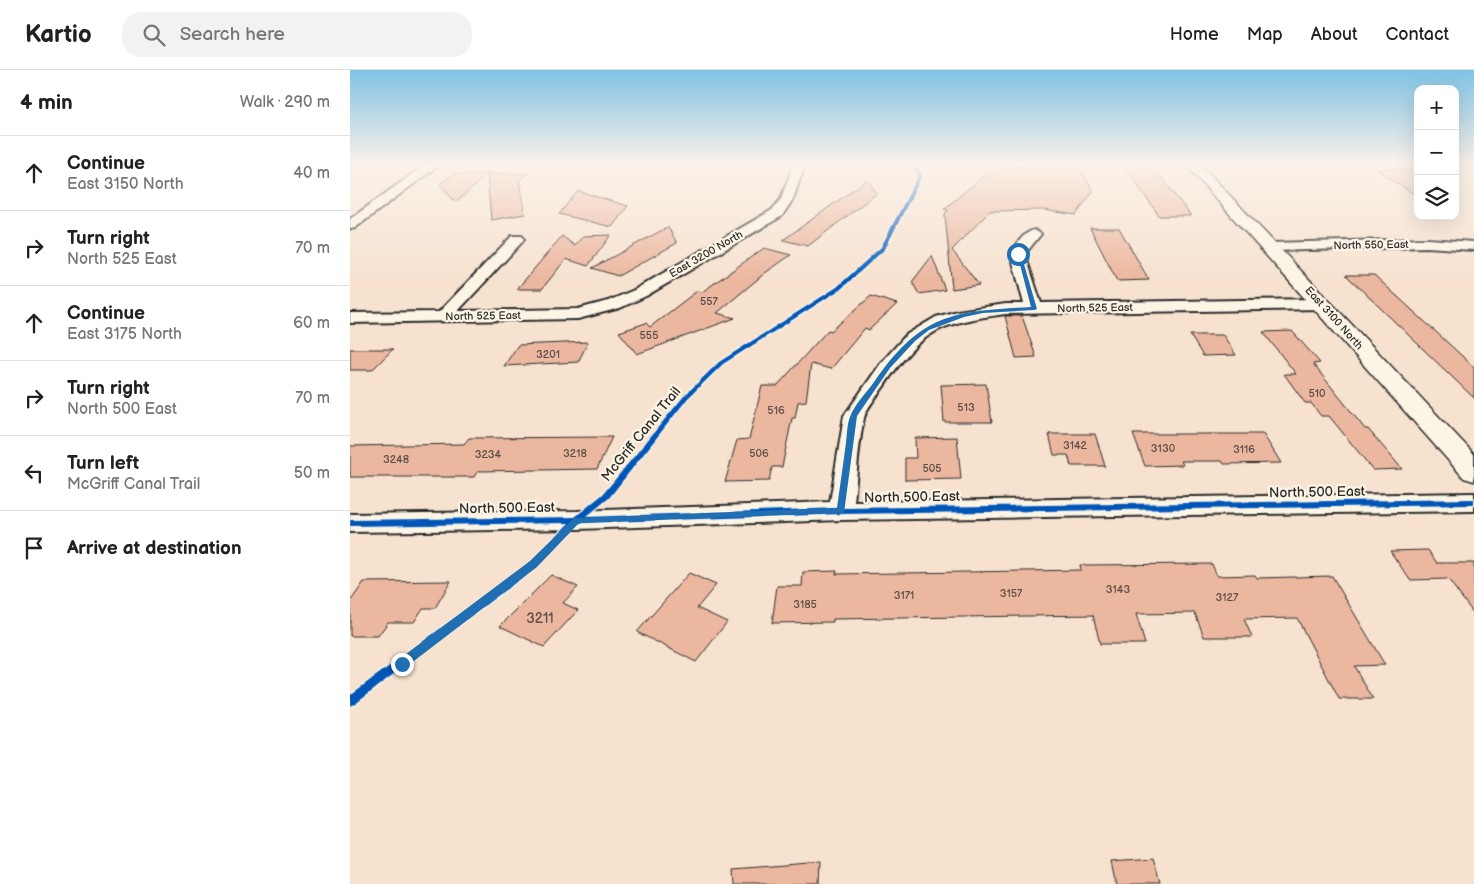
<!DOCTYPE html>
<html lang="en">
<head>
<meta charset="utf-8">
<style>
  body { margin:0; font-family:"Balsamiq Sans",sans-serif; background:#f2f2f2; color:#202124 }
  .controls { position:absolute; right:15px; top:15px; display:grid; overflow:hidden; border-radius:10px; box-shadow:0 5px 20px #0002 }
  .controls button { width:45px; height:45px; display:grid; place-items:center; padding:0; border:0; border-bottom:1px solid #e0e0e0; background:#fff; color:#202124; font:25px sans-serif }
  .stop { position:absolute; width:15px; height:15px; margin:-11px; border:4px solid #1f6fb2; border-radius:50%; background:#fff }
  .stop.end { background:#1f6fb2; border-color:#fff; box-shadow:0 1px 5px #0008 }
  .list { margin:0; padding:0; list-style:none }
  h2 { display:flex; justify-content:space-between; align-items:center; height:65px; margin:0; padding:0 20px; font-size:21px }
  h2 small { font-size:16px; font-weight:400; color:#757577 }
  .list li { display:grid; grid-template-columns:32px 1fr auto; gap:15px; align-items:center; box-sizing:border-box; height:75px; padding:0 20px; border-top:1px solid #e0e0e0 }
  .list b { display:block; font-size:19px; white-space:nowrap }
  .list p { margin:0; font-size:16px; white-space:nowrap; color:#757577 }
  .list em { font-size:16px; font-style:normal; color:#757577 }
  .icon { flex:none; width:28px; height:28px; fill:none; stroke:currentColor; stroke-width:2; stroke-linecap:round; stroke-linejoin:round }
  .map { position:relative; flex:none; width:1124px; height:814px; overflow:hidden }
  header { display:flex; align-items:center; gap:30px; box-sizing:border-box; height:70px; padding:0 25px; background:#fff; border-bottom:1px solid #e0e0e0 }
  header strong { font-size:24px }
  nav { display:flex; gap:28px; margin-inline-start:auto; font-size:18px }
  .search { width:350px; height:45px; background:#f2f2f2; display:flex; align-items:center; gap:12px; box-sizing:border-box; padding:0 18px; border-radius:20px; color:#757577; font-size:19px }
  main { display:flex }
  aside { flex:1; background:#fff }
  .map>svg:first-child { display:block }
  .building { fill:#ecb79f; stroke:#2b2b2b }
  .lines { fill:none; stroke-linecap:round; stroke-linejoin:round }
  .minor-casing { stroke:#2b2b2b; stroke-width:4 }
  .secondary-casing { stroke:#2b2b2b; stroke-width:3 }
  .minor { fill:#fcf5e5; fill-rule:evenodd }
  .secondary { fill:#fcf5e5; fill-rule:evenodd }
  .cycleway-casing { stroke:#fcf5e5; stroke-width:3 }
  .cycleway { fill:#0057b8; fill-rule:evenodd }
  .route { fill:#1f6fb2 }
  .labels { text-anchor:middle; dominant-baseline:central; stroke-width:4.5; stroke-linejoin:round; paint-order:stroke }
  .far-street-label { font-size:11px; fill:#2b2b2b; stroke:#fcf5e5 }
  .number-label { font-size:11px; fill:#5b4e48 }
  .street-label { font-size:14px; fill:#2b2b2b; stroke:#fcf5e5 }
  .near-number-label { font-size:14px; fill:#5b4e48 }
</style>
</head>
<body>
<header>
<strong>Kartio</strong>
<div class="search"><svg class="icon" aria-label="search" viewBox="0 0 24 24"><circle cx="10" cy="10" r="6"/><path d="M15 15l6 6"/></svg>Search here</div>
<nav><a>Home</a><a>Map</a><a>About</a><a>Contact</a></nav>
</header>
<main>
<aside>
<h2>4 min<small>Walk · 290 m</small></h2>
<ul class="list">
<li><svg class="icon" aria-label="ahead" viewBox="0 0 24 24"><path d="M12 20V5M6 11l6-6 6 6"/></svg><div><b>Continue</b><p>East 3150 North</p></div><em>40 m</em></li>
<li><svg class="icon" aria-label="right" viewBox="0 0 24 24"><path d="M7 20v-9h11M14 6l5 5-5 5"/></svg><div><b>Turn right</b><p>North 525 East</p></div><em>70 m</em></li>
<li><svg class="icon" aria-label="ahead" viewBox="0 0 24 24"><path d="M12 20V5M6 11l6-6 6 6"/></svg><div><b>Continue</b><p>East 3175 North</p></div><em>60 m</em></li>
<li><svg class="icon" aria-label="right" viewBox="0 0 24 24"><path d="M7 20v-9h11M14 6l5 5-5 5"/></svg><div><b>Turn right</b><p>North 500 East</p></div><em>70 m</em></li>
<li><svg class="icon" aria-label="left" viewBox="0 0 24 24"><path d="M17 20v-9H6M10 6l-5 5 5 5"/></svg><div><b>Turn left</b><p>McGriff Canal Trail</p></div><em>50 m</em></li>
<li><svg class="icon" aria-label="arrive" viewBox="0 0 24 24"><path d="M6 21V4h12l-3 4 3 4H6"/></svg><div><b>Arrive at destination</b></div></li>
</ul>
</aside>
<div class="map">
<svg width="1124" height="814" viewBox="0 0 1124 814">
  <rect width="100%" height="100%" fill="#f7e2d0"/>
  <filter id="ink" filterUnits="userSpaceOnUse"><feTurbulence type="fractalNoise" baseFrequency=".02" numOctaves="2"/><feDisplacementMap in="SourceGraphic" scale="10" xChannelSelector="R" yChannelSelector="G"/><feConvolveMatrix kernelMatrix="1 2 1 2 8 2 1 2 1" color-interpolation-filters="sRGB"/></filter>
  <g filter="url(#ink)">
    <!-- building -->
    <g class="building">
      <path d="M774 95H802L841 146H809Z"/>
      <path d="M646 96H729L743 121 726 145 693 140 640 141 602 180 629 215 602 219 595 144 598 140 594 139Z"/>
      <path d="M1026 99H1068V127Z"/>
      <path d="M178 103 169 111 175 144 141 150 137 104 106 133 90 114 103 104Z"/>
      <path d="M517 110 527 123 458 176 433 170Z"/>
      <path d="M228 121 278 136 262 157 209 144Z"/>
      <path d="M318 157 327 173 268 206 242 198Z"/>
      <path d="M740 158H769L799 210 767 211Z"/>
      <path d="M261 165 238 196 216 189 192 219H167L212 166 225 176 233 166Z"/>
      <path d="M414 178 441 185 415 203 367 243 385 248 287 284 269 262 296 253 300 257 347 221 352 222Z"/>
      <path d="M582 186 595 220 569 224 562 212Z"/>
      <path d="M996 205H1024L1124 297V328Z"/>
      <path d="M521 226 547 234 519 260 515 258 481 299 461 294 456 331 448 332 445 348H442L432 397H422L419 411 375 412 387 370 399 369 412 316H427L478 260 481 261Z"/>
      <path d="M655 246H672L686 287 666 288Z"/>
      <path d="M942 261 970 293 963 294 1015 359H1018L1052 399 1023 400 979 346H971L961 333H955L934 304H946L913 262Z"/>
      <path d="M840 265H873L886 285 853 286Z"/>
      <path d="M238 272 228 292 154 296 168 275Z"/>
      <path d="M0 279H43L22 300H0Z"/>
      <path d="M636 314 642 352H594L591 315Z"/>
      <path d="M699 364H745L755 396H721L718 385H704Z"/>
      <path d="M783 364H913L931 393 874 394 872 391H831L833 395 795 396Z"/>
      <path d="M262 367 247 399 128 401 124 407H0V376L114 374 119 368Z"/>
      <path d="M607 367 611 409 555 410V388H566L565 368Z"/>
      <path d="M1078 480 1087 493H1124V544L1098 509 1060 510 1040 481Z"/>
      <path d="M862 494 867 506 905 505 907 508 982 506 1035 595 1004 596 1023 629H989L947 548 894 549 902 567H854L845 543 786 544 795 574H750L743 545 483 549V552L422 553 427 516H452L453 502 487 501 486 504 617 502 731 500 730 495Z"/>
      <path d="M339 503 366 515 347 538 377 552 346 592 287 562Z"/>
      <path d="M201 505 228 517 213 533 228 540 194 577 150 556Z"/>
      <path d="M101 511 85 538H73L64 552H38L28 566H0V532L14 512Z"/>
      <path d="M803 788 810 814H767L762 791Z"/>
      <path d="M471 792 470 814H384L383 799Z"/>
    </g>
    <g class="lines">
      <!-- minor casing -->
      <g class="minor-casing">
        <g id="minor">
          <path d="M75 95H89L5 158 0 159V149Z"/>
          <path d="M443 95H455L443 129 432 146 296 226 270 238 228 249 0 253V243L89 242 162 166H172L174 169 172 172 108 241 228 239 258 231 284 220 422 140 431 129Z"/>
          <path d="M684 160 691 164 675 184 691 233 971 229 977 231 979 234 977 237 971 239 656 244C589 253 573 259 534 316 528 325 516 338 514 348 508 375 507 405 504 432L1124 423V441L491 450 227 459 0 462V444L227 441 480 432 494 346 531 293 556 265 586 247 607 241 656 234H674L661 184C666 175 673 163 684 160Z"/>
          <path d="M1077 169 1124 172V180L1077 177 919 181 914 180 912 177 914 174 919 173Z"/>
        </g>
      </g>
      <!-- secondary casing -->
      <g class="secondary-casing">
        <path id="secondary" d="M836 95H851L1124 384V411L1114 408Z"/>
      </g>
      <!-- minor -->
      <use href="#minor" class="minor"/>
      <!-- secondary -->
      <use href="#secondary" class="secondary"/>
      <!-- cycleway casing -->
      <g class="cycleway-casing">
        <path id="cycleway" d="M563 95H567L572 106 535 179 491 219 373 294 338 328 259 428 236 447 491 438 1124 429V435L491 444 229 453 187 496 4 634 0 636V625L181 492 219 453 0 456V450L225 447 253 424 334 326 369 292 487 217 531 177 568 106Z"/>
      </g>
      <!-- cycleway -->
      <use href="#cycleway" class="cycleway"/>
    </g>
  </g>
  <!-- sky -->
  <linearGradient id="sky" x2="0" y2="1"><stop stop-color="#80c2e3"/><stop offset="0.45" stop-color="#fbf2ea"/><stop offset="1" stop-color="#fbf2ea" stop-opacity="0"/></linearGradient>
  <rect width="1124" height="209" fill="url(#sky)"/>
  <!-- route -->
  <path class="route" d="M667 183 671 184 687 239 684 240 633 243 614 247 579 260 565 271 540 298 507 346 494 443 229 453 187 497 56 597H48L47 594 48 590 180 491 224 448 487 438C490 416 493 395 496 373 497 365 497 354 500 347 504 335 517 322 524 312 571 244 602 241 681 237Z"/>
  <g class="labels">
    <!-- far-street labels -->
    <g class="far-street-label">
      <text transform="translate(1021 175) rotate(-1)">North 550 East</text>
      <text transform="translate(356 184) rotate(-30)">East 3200 North</text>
      <text transform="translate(745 238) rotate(-1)">North 525 East</text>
      <text transform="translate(133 246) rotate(-1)">North 525 East</text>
      <text transform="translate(984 248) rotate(48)">East 3100 North</text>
    </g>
    <!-- number labels -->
    <g class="number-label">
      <text x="359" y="231">557</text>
      <text x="299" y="265">555</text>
      <text x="198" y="284">3201</text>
      <text x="967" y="323">510</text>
      <text x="616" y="337">513</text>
      <text x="426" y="340">516</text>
      <text x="725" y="375">3142</text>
      <text x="813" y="378">3130</text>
      <text x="894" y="379">3116</text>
      <text x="225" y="383">3218</text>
      <text x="409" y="383">506</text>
      <text x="138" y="384">3234</text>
      <text x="46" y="389">3248</text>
      <text x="582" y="398">505</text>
      <text x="768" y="519">3143</text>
      <text x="661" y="523">3157</text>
      <text x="554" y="525">3171</text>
      <text x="877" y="527">3127</text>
      <text x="455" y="534">3185</text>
    </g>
    <!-- street labels -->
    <g class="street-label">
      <text transform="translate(291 364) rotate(-51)">McGriff Canal Trail</text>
      <text transform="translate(967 422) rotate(-1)">North 500 East</text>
      <text transform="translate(562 427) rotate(-1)">North 500 East</text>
      <text transform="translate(157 438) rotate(-1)">North 500 East</text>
    </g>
    <!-- near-number labels -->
    <g class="near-number-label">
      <text x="190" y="548">3211</text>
    </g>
  </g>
</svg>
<div class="controls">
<button>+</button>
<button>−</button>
<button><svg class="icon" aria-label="layers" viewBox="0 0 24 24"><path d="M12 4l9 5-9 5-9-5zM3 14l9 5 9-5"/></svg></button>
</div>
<div class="stop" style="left:668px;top:184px"></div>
<div class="stop end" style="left:52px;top:594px"></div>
</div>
</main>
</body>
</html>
